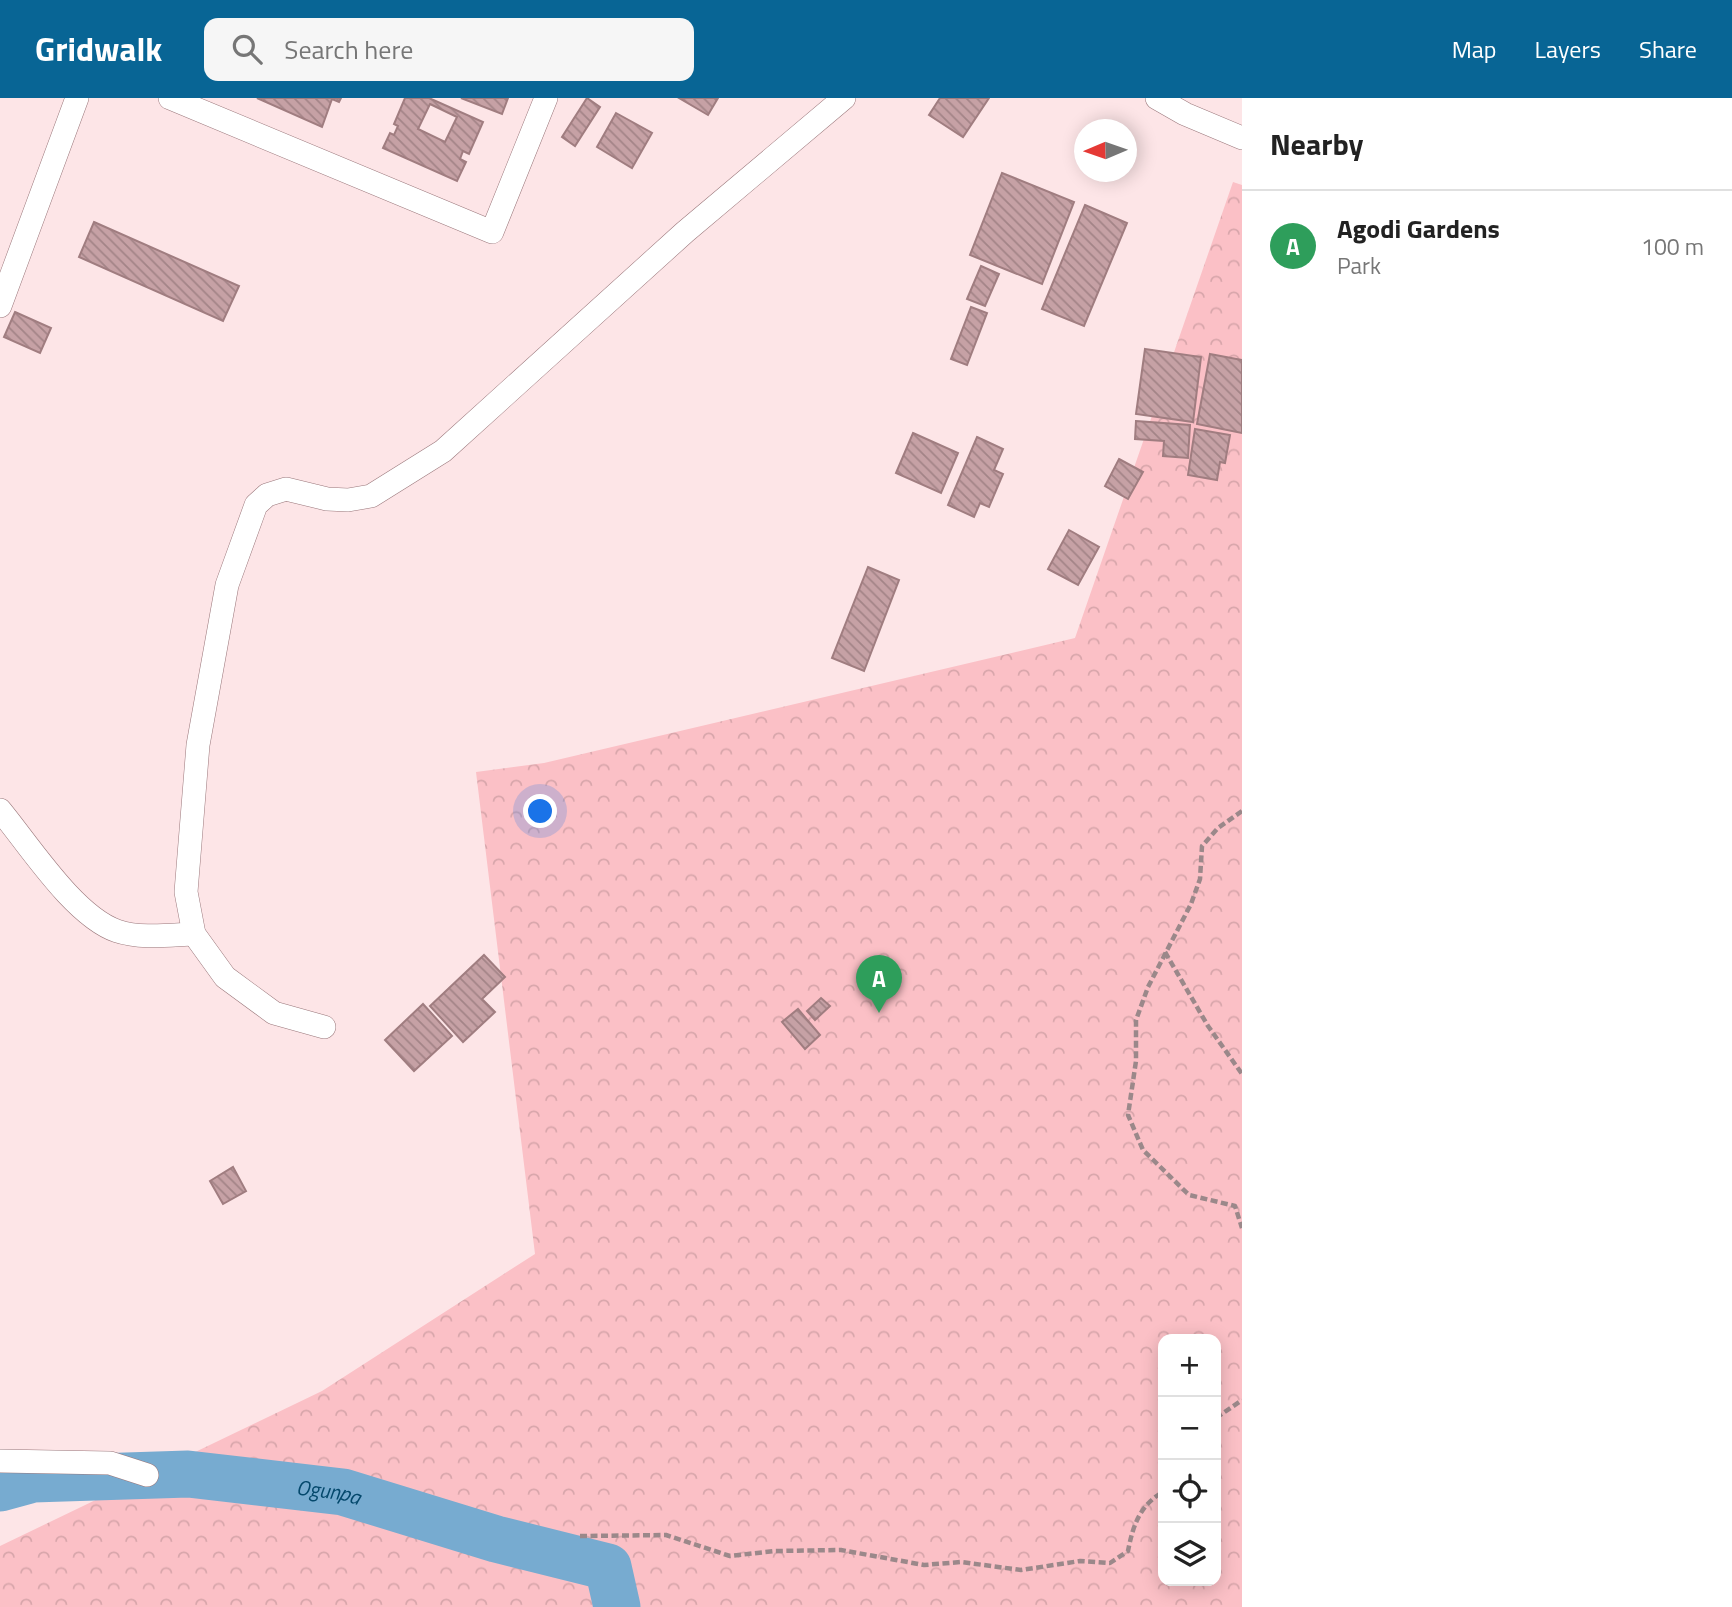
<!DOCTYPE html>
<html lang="en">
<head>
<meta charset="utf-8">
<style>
  body { margin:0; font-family:"Titillium Web",sans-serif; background:#f6f6f6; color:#222 }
  .controls { position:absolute; right:21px; bottom:21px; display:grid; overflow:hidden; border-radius:14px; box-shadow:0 4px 18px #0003 }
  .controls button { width:63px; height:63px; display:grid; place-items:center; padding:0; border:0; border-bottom:2px solid #e0e0e0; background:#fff; color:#222; font:35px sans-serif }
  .compass { position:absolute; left:1074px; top:21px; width:63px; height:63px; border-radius:50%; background:#fff; box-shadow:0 4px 18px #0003; rotate:268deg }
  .you { position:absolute; left:541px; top:714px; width:24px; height:24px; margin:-18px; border:5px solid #fff; border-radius:50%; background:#1a73e8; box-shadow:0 0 0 10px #1a73e833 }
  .badge { display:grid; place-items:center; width:46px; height:46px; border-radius:50%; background:#086595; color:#fff; font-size:23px; font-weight:700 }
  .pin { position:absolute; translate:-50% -58px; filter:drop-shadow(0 2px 4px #0008) }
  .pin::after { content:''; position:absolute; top:37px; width:24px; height:21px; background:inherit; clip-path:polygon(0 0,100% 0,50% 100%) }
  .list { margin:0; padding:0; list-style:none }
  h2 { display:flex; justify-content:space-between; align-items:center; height:91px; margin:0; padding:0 28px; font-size:30px }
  h2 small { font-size:23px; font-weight:400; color:#767676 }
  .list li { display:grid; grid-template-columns:46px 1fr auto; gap:21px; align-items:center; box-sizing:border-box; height:112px; padding:0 28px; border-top:2px solid #e0e0e0 }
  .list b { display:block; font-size:26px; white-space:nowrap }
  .list p { margin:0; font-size:23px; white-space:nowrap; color:#767676 }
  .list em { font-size:23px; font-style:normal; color:#767676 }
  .icon { flex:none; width:38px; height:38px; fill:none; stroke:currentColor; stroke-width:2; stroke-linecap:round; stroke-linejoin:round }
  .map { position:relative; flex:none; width:1242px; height:1509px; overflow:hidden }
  header { display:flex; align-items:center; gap:42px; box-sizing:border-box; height:98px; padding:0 35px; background:#086595; color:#fff }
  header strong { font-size:33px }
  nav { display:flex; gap:38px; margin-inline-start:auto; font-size:24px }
  .search { width:490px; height:63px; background:#f6f6f6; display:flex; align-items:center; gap:18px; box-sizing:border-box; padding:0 24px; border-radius:14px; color:#767676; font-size:26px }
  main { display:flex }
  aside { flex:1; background:#fff }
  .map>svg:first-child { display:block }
  .park { fill:url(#park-crowns); fill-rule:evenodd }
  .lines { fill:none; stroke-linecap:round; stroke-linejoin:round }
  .river { stroke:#77abd0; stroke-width:47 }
  .building { fill:url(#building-back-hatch); stroke:#a07d80; stroke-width:2; fill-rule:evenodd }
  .minor-casing { stroke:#9a777b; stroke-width:24 }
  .path { stroke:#9b888a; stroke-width:4.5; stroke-dasharray:7 3.5; stroke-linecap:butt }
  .minor { stroke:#fff; stroke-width:23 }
  .labels { text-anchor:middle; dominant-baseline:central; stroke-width:6; stroke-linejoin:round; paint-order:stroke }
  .water-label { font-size:21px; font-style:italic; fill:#04486c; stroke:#fde5e7 }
</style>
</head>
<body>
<header>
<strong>Gridwalk</strong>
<div class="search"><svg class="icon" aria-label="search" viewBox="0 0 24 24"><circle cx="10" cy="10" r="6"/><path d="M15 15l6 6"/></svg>Search here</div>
<nav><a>Map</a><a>Layers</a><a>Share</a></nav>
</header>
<main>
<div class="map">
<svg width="1242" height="1509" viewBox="0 0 1242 1509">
  <defs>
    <pattern id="park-crowns" width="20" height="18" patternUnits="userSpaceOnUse" patternTransform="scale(1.75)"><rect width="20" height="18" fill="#fbc0c6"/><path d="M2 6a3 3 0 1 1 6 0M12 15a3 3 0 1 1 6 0" fill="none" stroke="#d8a6ab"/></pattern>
    <pattern id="building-back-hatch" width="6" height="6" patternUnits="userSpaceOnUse" patternTransform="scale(1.75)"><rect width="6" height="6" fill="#c6a1a5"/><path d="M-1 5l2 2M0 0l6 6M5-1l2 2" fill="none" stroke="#a38487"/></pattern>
  </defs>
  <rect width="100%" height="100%" fill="#fde5e7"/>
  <!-- park -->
  <path class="park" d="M1233 84 1242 87V1509H0V1448L322 1293 535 1156 476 674 544 665 1075 540ZM1163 1241H1216V1483H1163Z"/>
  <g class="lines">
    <!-- river -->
    <path class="river" id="s1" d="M0 1390 33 1381 188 1376 343 1394 496 1441 608 1469 617 1509"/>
  </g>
  <!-- building -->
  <g class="building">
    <path d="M257 0H341L339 4 332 1 322 29Z"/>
    <path d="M405 0H429L483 24 469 56 463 53 460 61 466 64 457 83 383 50 390 35 394 37 398 28 394 26ZM430 6 457 19 445 44 418 31Z"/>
    <path d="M461 0H508L502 16Z"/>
    <path d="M587 0 600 9 575 48 562 39Z"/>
    <path d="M679 0H718L708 17Z"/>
    <path d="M940 0H989L963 39 929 17Z"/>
    <path d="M616 15 652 35 632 70 597 49Z"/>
    <path d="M1002 75 1074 104 1042 186 970 157Z"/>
    <path d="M1085 107 1127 125 1084 228 1042 211Z"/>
    <path d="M94 124 239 188 223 223 79 159Z"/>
    <path d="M981 168 999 176 985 208 967 201Z"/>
    <path d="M971 209 987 215 967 267 951 261Z"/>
    <path d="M15 214 51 230 40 255 4 239Z"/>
    <path d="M1145 251 1201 259 1193 324 1136 316Z"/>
    <path d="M1210 256 1242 262V335L1197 326Z"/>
    <path d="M1136 323 1190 327 1188 360 1163 358 1164 343 1135 341Z"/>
    <path d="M1195 331 1230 337 1225 365 1220 364 1217 382 1188 377Z"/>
    <path d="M913 335 958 355 941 395 896 375Z"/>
    <path d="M977 339 1003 351 994 372 1003 376 989 409 980 405 974 419 948 407Z"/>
    <path d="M1119 361 1143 374 1128 401 1105 388Z"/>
    <path d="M1069 432 1099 449 1078 487 1048 471Z"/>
    <path d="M868 469 899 482 864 573 832 560Z"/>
    <path d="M484 857 505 879 482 901 495 914 463 944 430 908Z"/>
    <path d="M821 900 830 908 815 922 807 913Z"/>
    <path d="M423 906 452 938 414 973 385 942Z"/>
    <path d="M798 911 820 937 805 951 782 924Z"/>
    <path d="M233 1069 246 1093 223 1106 210 1083Z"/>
  </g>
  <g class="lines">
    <!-- minor casing -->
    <g class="minor-casing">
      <g id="minor">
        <path d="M170 0 492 134 546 0"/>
        <path d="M1157 0 1185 16 1242 40"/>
        <path d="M0 208 77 0"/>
        <path d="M0 712C29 747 74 818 117 833 141 841 169 837 194 836"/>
        <path d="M324 929 274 915 225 879 194 836 186 794 198 647 227 487 256 407 267 397 286 391 327 401 348 402 371 398 443 353 685 134 844 0"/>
        <path d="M0 1363 110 1365 147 1377"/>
      </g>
    </g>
    <!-- path -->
    <g class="path">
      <path d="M1242 713 1218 730 1202 748 1200 781 1191 806 1148 889 1136 922V963L1128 1017 1143 1052 1189 1097 1235 1108 1242 1130"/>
      <path d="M1165 854 1208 928 1242 976"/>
      <path d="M1216 1320 1242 1302"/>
      <path d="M580 1438 666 1437 730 1458 775 1453 841 1452 924 1467 961 1464 1021 1472 1080 1463 1110 1465 1128 1453C1133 1427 1140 1407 1163 1394"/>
    </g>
    <!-- minor -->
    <use href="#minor" class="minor"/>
  </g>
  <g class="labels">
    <!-- water labels -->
    <g class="water-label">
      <text stroke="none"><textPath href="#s1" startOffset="331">Ogunpa</textPath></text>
    </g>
  </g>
</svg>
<div class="controls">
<button>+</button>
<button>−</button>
<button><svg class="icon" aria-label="locate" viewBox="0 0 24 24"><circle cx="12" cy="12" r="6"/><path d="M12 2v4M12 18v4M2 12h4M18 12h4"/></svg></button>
<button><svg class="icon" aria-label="layers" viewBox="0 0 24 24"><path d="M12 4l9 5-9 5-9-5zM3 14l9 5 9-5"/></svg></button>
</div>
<svg class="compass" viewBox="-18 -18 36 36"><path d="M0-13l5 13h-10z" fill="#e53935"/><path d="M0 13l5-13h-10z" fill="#767676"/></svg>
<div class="you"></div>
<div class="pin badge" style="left:879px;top:915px;background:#2e9e5b">A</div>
</div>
<aside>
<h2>Nearby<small></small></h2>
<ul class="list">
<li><span class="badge" style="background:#2e9e5b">A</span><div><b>Agodi Gardens</b><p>Park</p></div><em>100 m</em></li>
</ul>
</aside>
</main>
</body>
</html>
